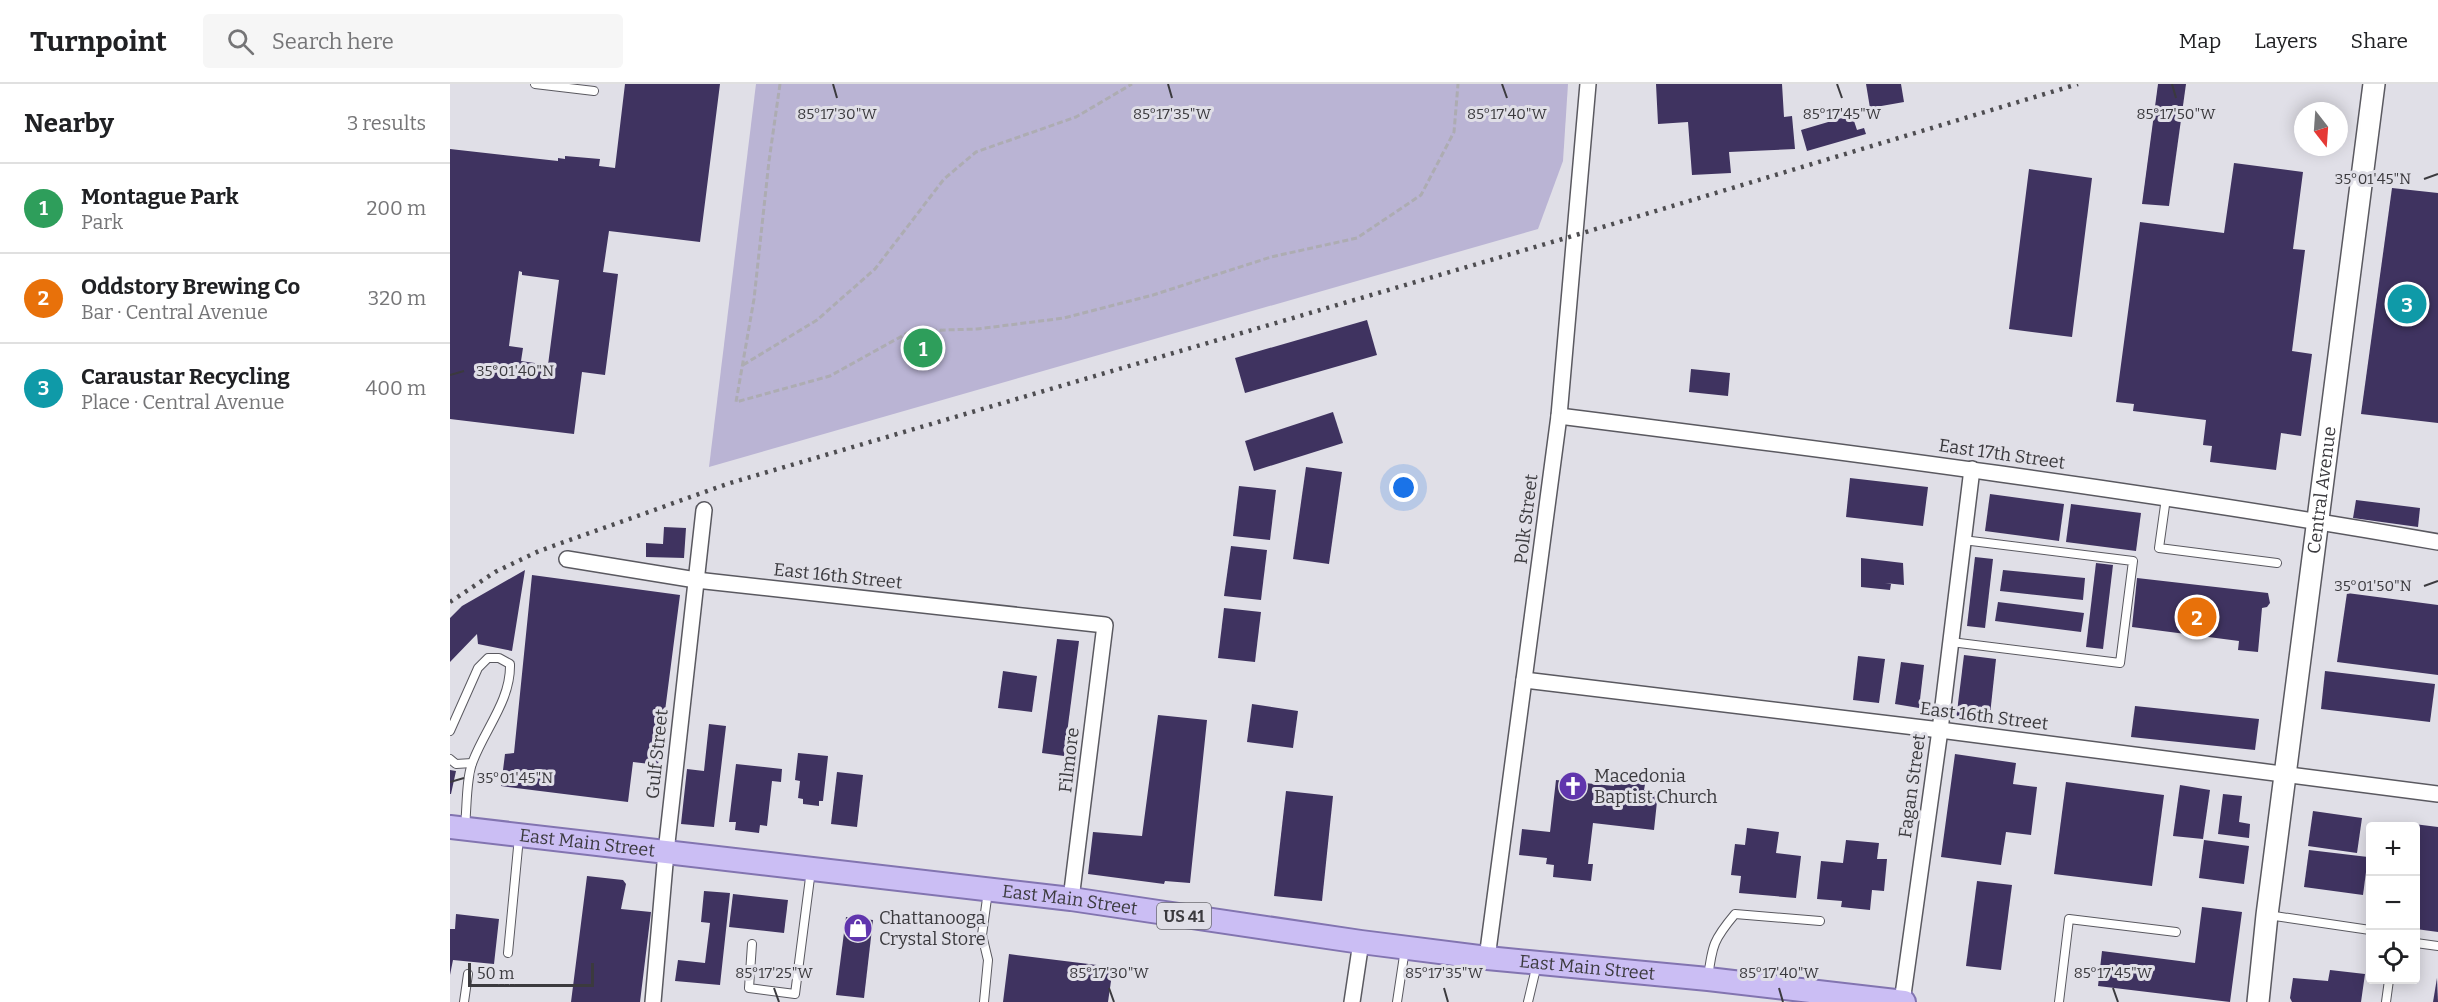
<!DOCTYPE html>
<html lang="en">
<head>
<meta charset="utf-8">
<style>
  body { margin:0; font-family:Bitter,serif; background:#f6f6f6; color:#202124 }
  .controls { position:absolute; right:18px; bottom:18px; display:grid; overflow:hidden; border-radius:6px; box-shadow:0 3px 15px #0003 }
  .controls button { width:54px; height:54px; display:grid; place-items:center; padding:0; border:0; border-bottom:2px solid #e0e0e0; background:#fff; color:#202124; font:30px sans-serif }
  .compass { position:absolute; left:1844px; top:18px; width:54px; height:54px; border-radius:50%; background:#fff; box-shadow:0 3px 15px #0003; rotate:163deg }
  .scale { position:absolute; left:18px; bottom:15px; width:126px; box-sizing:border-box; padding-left:6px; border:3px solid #3b3a3e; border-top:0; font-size:16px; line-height:21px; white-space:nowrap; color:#3b3a3e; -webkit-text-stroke:4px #e0dfe7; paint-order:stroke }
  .you { position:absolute; left:954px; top:404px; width:21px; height:21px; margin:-15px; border:4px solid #fff; border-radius:50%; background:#1a73e8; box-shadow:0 0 0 9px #1a73e833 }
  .badge { display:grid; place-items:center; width:39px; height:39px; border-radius:50%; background:#0b8043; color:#fff; font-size:20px; font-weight:700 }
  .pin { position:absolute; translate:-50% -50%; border:3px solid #fff; box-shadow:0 2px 6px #0006 }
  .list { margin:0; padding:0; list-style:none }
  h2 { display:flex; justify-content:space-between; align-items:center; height:78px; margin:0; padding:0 24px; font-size:26px }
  h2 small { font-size:20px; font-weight:400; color:#757577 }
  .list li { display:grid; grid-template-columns:39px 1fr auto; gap:18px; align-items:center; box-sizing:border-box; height:90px; padding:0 24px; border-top:2px solid #e0e0e0 }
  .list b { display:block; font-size:22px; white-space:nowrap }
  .list p { margin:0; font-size:20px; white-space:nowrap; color:#757577 }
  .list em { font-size:20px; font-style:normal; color:#757577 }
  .icon { flex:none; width:33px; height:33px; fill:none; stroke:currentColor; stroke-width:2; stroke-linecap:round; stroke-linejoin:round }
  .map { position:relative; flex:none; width:1988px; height:918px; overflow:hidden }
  header { display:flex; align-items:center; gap:36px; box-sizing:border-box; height:84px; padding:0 30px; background:#fff; border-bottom:2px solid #e0e0e0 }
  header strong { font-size:28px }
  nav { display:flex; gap:33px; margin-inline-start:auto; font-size:21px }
  .search { width:420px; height:54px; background:#f6f6f6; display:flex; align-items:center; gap:15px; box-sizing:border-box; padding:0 21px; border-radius:6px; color:#757577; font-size:22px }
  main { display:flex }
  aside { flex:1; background:#fff }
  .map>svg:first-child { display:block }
  .green { fill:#bab4d4 }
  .building { fill:#3f3360; fill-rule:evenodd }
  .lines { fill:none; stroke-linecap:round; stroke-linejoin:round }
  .service-casing { stroke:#5a5960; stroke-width:10 }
  .minor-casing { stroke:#5a5960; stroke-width:18 }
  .secondary-casing { stroke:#5a5960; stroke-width:24 }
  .primary-casing { stroke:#8274b0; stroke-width:26 }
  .path { stroke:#adacb2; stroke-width:3; stroke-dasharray:6 3; stroke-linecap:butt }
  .service { stroke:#fff; stroke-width:8 }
  .minor { stroke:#fff; stroke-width:15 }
  .secondary { stroke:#fff; stroke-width:21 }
  .primary { stroke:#cbbef4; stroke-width:22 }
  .rail { stroke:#4e4d51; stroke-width:4.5; stroke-dasharray:3 6; stroke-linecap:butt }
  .ticks { fill:none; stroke:#3b3a3e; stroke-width:2 }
  .labels { text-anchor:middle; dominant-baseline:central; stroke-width:6; stroke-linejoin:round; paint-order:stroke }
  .shield { fill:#e0dfe7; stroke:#6c6c71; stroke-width:1.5 }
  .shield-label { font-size:16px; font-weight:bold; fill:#3b3a3e }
  .street-label { font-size:18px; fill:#3b3a3e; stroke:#e0dfe7 }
  .poi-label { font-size:18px; fill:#3b3a3e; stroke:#e0dfe7; text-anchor:start }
  .ticks-label { font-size:15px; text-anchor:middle; fill:#3b3a3e; stroke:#e0dfe7; stroke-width:6; stroke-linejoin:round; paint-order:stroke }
</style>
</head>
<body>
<header>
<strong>Turnpoint</strong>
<div class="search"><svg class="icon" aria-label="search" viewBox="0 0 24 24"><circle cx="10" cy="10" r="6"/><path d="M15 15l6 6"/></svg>Search here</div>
<nav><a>Map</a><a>Layers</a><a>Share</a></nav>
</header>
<main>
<aside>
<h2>Nearby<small>3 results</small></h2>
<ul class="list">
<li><span class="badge" style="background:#2e9e5b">1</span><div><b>Montague Park</b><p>Park</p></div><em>200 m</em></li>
<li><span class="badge" style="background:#e8710a">2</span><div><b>Oddstory Brewing Co</b><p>Bar · Central Avenue</p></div><em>320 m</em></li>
<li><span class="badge" style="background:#0f9aa8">3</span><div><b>Caraustar Recycling</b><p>Place · Central Avenue</p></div><em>400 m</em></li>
</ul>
</aside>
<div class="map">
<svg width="1988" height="918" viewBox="0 0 1988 918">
  <rect width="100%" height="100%" fill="#e0dfe7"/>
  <!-- green -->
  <path class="green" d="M306 0H1118L1113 77 1088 145 259 383Z"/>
  <!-- building -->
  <g class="building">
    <path d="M175 0H270L250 158 159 147 153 188 168 190 155 291 132 288 124 350 0 335V65L108 77V74L115 75V72L150 75 149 82 165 84ZM69 187 72 188V191L109 196 98 281 71 277 73 264 59 262Z"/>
    <path d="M1206 0H1332L1334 33 1342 32 1345 65 1279 68 1281 89 1242 91 1238 38 1208 40Z"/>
    <path d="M1416 0H1451L1454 18 1420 24Z"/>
    <path d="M1708 0H1736L1719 122 1692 120Z"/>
    <path d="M1402 31 1407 46 1414 44 1416 50 1357 67 1351 46Z"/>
    <path d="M1784 79 1853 88 1843 165 1855 166 1842 267 1862 270 1851 352 1831 349 1826 386 1760 378 1762 362 1753 361 1756 336 1683 327 1684 320 1666 318 1690 138 1774 149Z"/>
    <path d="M1579 85 1642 94 1622 253 1559 245Z"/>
    <path d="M1942 104 1988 109V339L1911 330Z"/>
    <path d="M917 236 927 271 795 309 785 274Z"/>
    <path d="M1241 285 1280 289 1278 312 1239 308Z"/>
    <path d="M883 328 893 359 804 387 795 357Z"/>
    <path d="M856 383 892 388 879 480 843 475Z"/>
    <path d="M1400 394 1478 403 1473 442 1396 433Z"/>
    <path d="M789 402 826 406 820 456 783 452Z"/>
    <path d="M1540 410 1614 420 1609 457 1535 447Z"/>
    <path d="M1906 416 1970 424 1968 443 1903 434Z"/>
    <path d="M1621 420 1691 429 1686 467 1616 458Z"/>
    <path d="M214 443 236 444 234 474 196 473V459L213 460Z"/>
    <path d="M781 462 817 466 811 516 774 512Z"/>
    <path d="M1525 473 1543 475 1535 544 1517 542Z"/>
    <path d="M1411 474 1453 479 1454 501 1435 499 1441 500 1440 506 1411 503Z"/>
    <path d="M1646 479 1663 481 1653 565 1636 563Z"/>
    <path d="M75 486 62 567 28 560 27 550 0 578V534L12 522Z"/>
    <path d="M1553 486 1635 494 1633 516 1550 507Z"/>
    <path d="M82 491 230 511 208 681 183 678 178 718 51 702 55 670 64 669Z"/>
    <path d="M1687 494 1818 509 1820 519 1817 523 1812 524 1808 568 1788 566 1789 557 1682 543Z"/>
    <path d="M1897 509 1988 521V591L1887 578Z"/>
    <path d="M1548 518 1634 529 1631 548 1545 537Z"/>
    <path d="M774 524 811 528 805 578 768 574Z"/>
    <path d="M607 555 629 557 614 672 592 669Z"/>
    <path d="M1514 571 1546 575 1539 640 1506 636Z"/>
    <path d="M1408 572 1435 575 1429 619 1403 616Z"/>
    <path d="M1451 578 1474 581 1469 624 1445 620Z"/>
    <path d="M553 587 587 592 582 628 548 624Z"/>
    <path d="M1875 587 1985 600 1980 638 1871 625Z"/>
    <path d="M802 620 848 627 843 664 797 658Z"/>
    <path d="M1685 622 1809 635 1805 666 1681 653Z"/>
    <path d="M708 631 757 636 740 799 715 797 714 800 638 790 643 748 692 752Z"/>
    <path d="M259 640 276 642 264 743 231 740 237 685 254 687Z"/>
    <path d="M348 669 378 672 373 717H369V722L353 720V715L348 714 350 697 345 696Z"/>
    <path d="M1505 670 1566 679 1563 700 1587 703 1581 751 1556 748 1551 781 1491 773Z"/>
    <path d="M286 680 332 685 331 698 322 697 317 742 310 741 309 749 285 746 286 738H279Z"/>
    <path d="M0 686 6 687 1 710H0Z"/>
    <path d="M387 688 413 691 407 743 381 740Z"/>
    <path d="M1165 692 1196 695 1194 706 1208 708 1204 746 1143 739 1138 780H1143L1141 797 1103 793 1104 781 1096 780 1097 774 1069 771 1072 745 1100 748 1106 696 1164 702Z"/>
    <path d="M1616 698 1714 711 1702 802 1604 790Z"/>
    <path d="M1730 701 1760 706 1753 755 1723 752Z"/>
    <path d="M836 707 883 712 872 817 824 812Z"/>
    <path d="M1773 710 1792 712 1789 738 1800 740 1799 754 1768 750Z"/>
    <path d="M1863 727 1912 734 1907 769 1858 762Z"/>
    <path d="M1956 739 1988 743V848L1966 845V742H1956Z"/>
    <path d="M1297 744 1329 748 1326 769 1351 772 1346 814 1289 809 1291 792 1281 791 1285 760 1295 761Z"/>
    <path d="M1396 756 1429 759 1427 775H1437L1434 807 1422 806 1420 826 1391 823 1392 817 1367 815 1371 777 1393 779Z"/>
    <path d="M1754 756 1799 762 1794 800 1749 794Z"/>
    <path d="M1859 766 1918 773 1913 811 1854 803Z"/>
    <path d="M137 792 173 796 176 800 171 825 201 828 190 918H121Z"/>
    <path d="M1527 797 1562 801 1551 886 1516 882Z"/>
    <path d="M254 807 280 809 270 901 225 897 228 876 255 879 260 839 251 838Z"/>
    <path d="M283 810 338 816 334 849 279 843Z"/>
    <path d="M1752 823 1792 828 1780 918 1648 902 1652 867 1745 879Z"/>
    <path d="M6 830 49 835 44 880 3 876 0 891V845H5Z"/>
    <path d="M396 833 423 836 414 914 386 911Z"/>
    <path d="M559 870 663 883 658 918H553Z"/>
    <path d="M1880 886 1915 890 1911 918H1842L1840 914 1843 894 1878 897Z"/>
    <path d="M1987 894 1988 918H1983Z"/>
  </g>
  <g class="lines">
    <!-- service casing -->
    <g class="service-casing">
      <g id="service">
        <path d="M85 0 144 7"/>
        <path d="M1716 414 1709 464 1827 479"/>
        <path d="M1501 558 1670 579 1683 477 1513 456"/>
        <path d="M0 647 28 584 38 574H49L60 580C61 616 35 645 23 677 16 693 17 724 15 742"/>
        <path d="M0 675 6 680 22 679"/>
        <path d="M1818 831 1920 846"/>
        <path d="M1966 859 1988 862"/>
        <path d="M302 860 299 904 345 910 361 786"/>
        <path d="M58 869 69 753"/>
        <path d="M1258 894C1262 861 1264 855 1285 830L1370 837"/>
        <path d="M14 918 18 890"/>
        <path d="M534 918 538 876 532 851 538 807"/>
        <path d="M947 918 955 865"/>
        <path d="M1078 918 1087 880"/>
        <path d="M1609 918 1619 835 1726 848"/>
        <path d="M1936 918 1939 896"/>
      </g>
    </g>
    <!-- minor casing -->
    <g class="minor-casing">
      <g id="minor">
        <path d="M1109 332C1403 369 1696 407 1988 458"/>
        <path d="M117 475 246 496 655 541 621 815"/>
        <path d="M1074 596 1490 646 1988 710"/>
        <path d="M1037 874 1109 332 1138 0"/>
        <path d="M203 918 216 768 254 426"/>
        <path d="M902 918 911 858"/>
        <path d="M1452 918 1490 646 1522 385"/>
      </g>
    </g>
    <!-- secondary casing -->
    <g class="secondary-casing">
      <g id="secondary">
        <path id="s1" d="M1808 918 1817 831 1924 0"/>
      </g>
    </g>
    <!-- primary casing -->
    <g class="primary-casing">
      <g id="primary">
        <path id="s2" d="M0 743 621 815 911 858 1037 874 1258 895 1454 918"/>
      </g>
    </g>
    <!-- path -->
    <g class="path">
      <path d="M330 0 319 77 304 215 286 318 380 292 461 247 527 245 614 234 703 211 821 173 907 154 971 111 1004 48 1008 0"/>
      <path d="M293 281 367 236 425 185 494 95 526 68 626 33 682 0"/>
    </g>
    <!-- service -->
    <use href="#service" class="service"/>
    <!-- minor -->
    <use href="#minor" class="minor"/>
    <!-- secondary -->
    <use href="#secondary" class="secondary"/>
    <!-- primary -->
    <use href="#primary" class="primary"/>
    <!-- rail -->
    <path class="rail" d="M0 518 45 488 89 467 280 399 1126 151 1628 0"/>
  </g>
  <!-- ticks -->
  <path class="ticks" d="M383 0 387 14M718 0 722 14M1052 0 1057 14M1387 0 1392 14M1722 0 1726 14M1974 95 1988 90M0 291 14 287M1974 502 1988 497M0 698 14 694M324 904 329 918M659 904 664 918M994 904 998 918M1329 904 1333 918M1663 904 1668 918"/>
  <!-- icons -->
  <defs>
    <g id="church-disc" transform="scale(1.5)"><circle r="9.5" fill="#6035ad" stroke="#e0dfe7"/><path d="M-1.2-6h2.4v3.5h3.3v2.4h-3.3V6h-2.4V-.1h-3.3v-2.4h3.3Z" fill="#fff"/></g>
    <g id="shop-disc" transform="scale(1.5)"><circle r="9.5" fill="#6035ad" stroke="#e0dfe7"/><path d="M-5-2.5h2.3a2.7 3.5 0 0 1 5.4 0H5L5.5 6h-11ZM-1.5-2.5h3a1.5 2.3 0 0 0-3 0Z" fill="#fff"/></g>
  </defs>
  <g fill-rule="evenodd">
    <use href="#church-disc" x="1123" y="702"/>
    <use href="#shop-disc" x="408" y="844"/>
  </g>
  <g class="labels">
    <!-- shield labels -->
    <rect class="shield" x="707" y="819" width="54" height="26" rx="4.5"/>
    <g class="shield-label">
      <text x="734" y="832">US 41</text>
    </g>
    <!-- street labels -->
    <g class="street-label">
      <text transform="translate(1552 370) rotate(8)">East 17th Street</text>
      <text stroke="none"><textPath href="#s1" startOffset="516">Central Avenue</textPath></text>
      <text transform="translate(1076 435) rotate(-83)">Polk Street</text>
      <text transform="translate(388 492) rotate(6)">East 16th Street</text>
      <text transform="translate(1534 632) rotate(7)">East 16th Street</text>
      <text transform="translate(207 670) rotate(-84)">Gulf Street</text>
      <text transform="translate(619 676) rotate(-83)">Filmore</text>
      <text transform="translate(1462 702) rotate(-82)">Fagan Street</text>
      <text stroke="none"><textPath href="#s2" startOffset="138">East Main Street</textPath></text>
      <text stroke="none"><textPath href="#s2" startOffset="624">East Main Street</textPath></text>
      <text stroke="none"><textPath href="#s2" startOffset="1146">East Main Street</textPath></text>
    </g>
    <!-- poi labels -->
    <g class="poi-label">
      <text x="1144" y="692">Macedonia<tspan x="1144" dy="21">Baptist Church</tspan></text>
      <text x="429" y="834">Chattanooga<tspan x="429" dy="21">Crystal Store</tspan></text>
    </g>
  </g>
  <g class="ticks-label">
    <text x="387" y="35">85°17'30"W</text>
    <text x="722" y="35">85°17'35"W</text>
    <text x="1057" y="35">85°17'40"W</text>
    <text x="1392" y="35">85°17'45"W</text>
    <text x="1726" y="35">85°17'50"W</text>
    <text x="1923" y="100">35°01'45"N</text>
    <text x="65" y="292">35°01'40"N</text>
    <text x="1923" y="507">35°01'50"N</text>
    <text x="65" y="699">35°01'45"N</text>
    <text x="324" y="894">85°17'25"W</text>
    <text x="659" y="894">85°17'30"W</text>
    <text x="994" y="894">85°17'35"W</text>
    <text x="1329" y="894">85°17'40"W</text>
    <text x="1663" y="894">85°17'45"W</text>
  </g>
</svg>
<div class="controls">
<button>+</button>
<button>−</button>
<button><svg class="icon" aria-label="locate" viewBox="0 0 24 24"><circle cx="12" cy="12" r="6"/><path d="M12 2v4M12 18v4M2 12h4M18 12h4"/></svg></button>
</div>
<svg class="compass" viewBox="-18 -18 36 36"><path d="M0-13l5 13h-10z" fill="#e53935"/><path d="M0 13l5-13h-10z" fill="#757577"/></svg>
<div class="scale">50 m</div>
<div class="you"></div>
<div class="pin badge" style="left:473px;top:264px;background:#2e9e5b">1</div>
<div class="pin badge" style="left:1747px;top:533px;background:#e8710a">2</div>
<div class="pin badge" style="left:1957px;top:220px;background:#0f9aa8">3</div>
</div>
</main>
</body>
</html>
